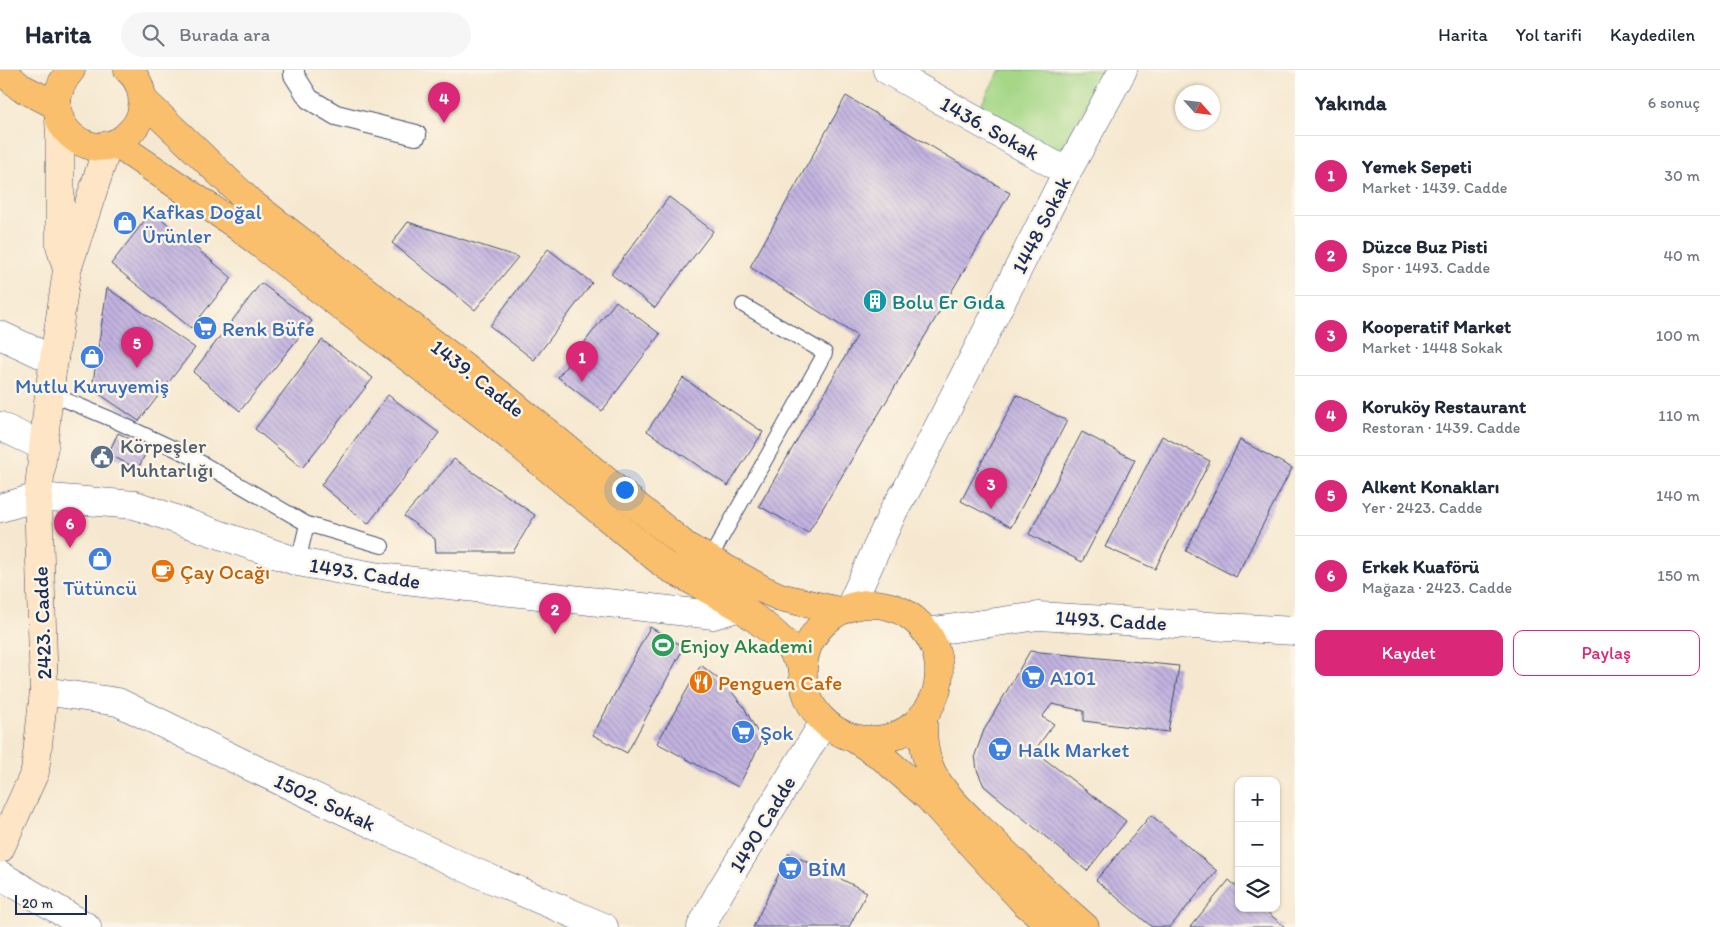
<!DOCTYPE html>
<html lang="tr">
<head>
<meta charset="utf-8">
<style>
  body { margin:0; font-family:Itim,sans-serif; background:#f6f6f7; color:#1f2937 }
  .controls { position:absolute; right:15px; bottom:15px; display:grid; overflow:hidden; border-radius:10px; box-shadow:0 1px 4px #0004 }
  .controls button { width:45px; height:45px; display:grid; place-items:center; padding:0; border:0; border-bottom:1px solid #e0e1e3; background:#fff; color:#1f2937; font:25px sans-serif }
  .compass { position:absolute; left:1175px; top:15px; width:45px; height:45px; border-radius:50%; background:#fff; box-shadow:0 1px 4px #0004; rotate:117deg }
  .scale { position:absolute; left:15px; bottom:12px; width:72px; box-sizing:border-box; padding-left:5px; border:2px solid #1b2f5e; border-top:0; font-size:14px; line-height:18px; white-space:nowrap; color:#1b2f5e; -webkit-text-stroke:4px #fcf5e5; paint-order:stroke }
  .you { position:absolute; left:624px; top:419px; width:18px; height:18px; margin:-12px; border:4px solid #fff; border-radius:50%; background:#1a73e8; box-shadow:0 0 0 8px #1a73e833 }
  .badge { display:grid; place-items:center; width:32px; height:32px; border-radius:50%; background:#db2777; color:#fff; font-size:16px; font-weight:700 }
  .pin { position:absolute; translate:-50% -41px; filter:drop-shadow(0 1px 2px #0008) }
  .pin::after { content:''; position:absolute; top:26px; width:18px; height:15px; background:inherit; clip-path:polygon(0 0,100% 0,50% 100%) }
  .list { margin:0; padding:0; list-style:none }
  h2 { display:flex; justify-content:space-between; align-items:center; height:65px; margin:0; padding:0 20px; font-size:21px }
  h2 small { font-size:16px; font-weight:400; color:#747a83 }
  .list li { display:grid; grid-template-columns:32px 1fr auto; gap:15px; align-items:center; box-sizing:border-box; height:80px; padding:0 20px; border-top:1px solid #e0e1e3 }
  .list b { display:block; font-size:19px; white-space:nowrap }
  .list p { margin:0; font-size:16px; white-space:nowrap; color:#747a83 }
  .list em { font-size:16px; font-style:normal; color:#747a83 }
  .actions { display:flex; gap:10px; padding:15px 20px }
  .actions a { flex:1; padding:11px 0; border:1px solid #db2777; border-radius:10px; text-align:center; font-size:18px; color:#db2777 }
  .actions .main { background:#db2777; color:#fff }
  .icon { flex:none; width:28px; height:28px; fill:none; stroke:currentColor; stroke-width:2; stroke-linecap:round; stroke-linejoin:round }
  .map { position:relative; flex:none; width:1295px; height:857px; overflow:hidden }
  header { display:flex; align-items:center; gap:30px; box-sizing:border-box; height:70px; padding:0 25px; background:#fff; border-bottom:1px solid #e0e1e3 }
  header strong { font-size:24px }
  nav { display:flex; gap:28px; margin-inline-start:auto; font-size:18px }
  .search { width:350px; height:45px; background:#f6f6f7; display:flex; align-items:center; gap:12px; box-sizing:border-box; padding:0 18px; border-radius:28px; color:#747a83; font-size:19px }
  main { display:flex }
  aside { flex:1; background:#fff }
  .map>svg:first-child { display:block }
  .park { fill:#a5d787; stroke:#608372 }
  .building { fill:url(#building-back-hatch) }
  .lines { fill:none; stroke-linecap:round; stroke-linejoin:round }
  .service-casing { stroke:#3c4b6f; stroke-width:16 }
  .pedestrian-casing { stroke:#3c4b6f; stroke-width:22 }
  .minor-casing { stroke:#3c4b6f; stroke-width:29 }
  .tertiary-casing { stroke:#3c4b6f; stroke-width:29 }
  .secondary-casing { stroke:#3c4b6f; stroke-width:29 }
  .primary-casing { stroke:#3c4b6f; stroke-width:29 }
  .trunk-casing { stroke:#3c4b6f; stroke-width:29 }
  .service { stroke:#fff; stroke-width:14 }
  .pedestrian { stroke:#fff; stroke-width:20 }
  .minor { stroke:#fff; stroke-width:28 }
  .tertiary { stroke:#fff; stroke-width:28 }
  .secondary { stroke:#fde5c5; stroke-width:28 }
  .primary { stroke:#f9bf6d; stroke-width:28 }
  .trunk { stroke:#f9bf6d; stroke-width:28 }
  .labels { text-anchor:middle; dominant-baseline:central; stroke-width:5; stroke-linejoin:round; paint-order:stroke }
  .street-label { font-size:21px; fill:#1b2f5e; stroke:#fcf5e5 }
  .shop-label { font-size:21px; fill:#366cbe; stroke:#fcf5e5; text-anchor:start }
  .culture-label { font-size:21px; fill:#0d838f; stroke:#fcf5e5; text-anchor:start }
  .service-label { font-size:21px; fill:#4e5e75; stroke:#fcf5e5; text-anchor:start }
  .food-label { font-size:21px; fill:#c56008; stroke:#fcf5e5; text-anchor:start }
  .leisure-label { font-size:21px; fill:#27864d; stroke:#fcf5e5; text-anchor:start }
</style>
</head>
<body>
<header>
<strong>Harita</strong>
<div class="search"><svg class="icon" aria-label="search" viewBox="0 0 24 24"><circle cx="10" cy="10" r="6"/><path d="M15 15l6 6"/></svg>Burada ara</div>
<nav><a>Harita</a><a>Yol tarifi</a><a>Kaydedilen</a></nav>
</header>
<main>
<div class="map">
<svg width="1295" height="857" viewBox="0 0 1295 857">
  <defs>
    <pattern id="building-back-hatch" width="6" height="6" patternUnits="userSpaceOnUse" patternTransform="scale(1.25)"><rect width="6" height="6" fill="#c2b3e0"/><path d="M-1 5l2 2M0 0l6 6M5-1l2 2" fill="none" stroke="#9d92b9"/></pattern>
  </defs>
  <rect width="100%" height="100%" fill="#fcf5e5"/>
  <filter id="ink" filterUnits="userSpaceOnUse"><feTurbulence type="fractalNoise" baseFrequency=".02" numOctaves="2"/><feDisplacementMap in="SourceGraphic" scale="10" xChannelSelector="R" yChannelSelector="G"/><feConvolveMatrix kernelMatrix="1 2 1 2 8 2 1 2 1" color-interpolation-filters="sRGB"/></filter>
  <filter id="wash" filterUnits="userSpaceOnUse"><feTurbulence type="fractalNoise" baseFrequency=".0096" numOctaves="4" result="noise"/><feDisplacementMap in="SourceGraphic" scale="20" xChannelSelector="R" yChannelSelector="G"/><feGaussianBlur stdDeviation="1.12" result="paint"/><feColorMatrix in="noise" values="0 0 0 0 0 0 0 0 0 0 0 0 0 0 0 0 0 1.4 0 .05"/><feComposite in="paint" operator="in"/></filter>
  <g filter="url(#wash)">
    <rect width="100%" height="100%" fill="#f6e8d0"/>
    <!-- park -->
    <path class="park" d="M1000 0H1106L1061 81 980 36Z"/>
    <g id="blocks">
      <!-- building -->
      <g class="building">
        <path d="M846 26 1010 123 808 463 759 436 857 266 750 197Z"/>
        <path d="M669 127 713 161 655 238 611 204Z"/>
        <path d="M152 141 232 208 191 258 111 194Z"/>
        <path d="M408 152 518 187 475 240 392 173Z"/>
        <path d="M548 179 592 213 534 290 490 256Z"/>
        <path d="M261 213 312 251 240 341 193 302Z"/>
        <path d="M107 218 195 278 139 351 92 319Z"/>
        <path d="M616 231 660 264 602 341 558 307Z"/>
        <path d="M322 270 373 308 302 398 255 359Z"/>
        <path d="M683 308 763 362 728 416 647 361Z"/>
        <path d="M388 325 439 363 368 454 321 415Z"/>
        <path d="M1017 325 1067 351 1011 457 961 431Z"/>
        <path d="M1082 362 1135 390 1082 492 1029 464Z"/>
        <path d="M118 363 148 378 138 399 108 384Z"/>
        <path d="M1162 366 1210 391 1155 499 1105 477Z"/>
        <path d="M1240 370 1292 398 1236 507 1186 481Z"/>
        <path d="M454 389 535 445 513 482H436L435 469 404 446Z"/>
        <path d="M650 557 684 577 627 683 593 665Z"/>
        <path d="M1030 581 1179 596 1168 662 1084 651V641L1052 634 1042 647 1054 654 1034 681 1126 751 1087 801 984 716 977 700 975 685 984 660Z"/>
        <path d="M701 595 727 616 744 637 762 671 738 717 657 673Z"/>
        <path d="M1151 745 1217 801 1170 857H1152L1096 810Z"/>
        <path d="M789 783 867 822 849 857H753Z"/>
        <path d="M1229 810 1239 819V838H1262L1285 857H1190Z"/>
      </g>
    </g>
  </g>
  <g filter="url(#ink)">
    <use href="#blocks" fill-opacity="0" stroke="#3c4b6f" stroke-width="1"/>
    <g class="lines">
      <!-- service casing -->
      <g class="service-casing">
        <g id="service">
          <path d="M49 323 111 349 188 385 307 454 382 476"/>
          <path d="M709 490 825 283 743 235"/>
          <path d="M298 492 307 454"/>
        </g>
      </g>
      <!-- pedestrian casing -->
      <g class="pedestrian-casing">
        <path id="pedestrian" d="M294 0V5L309 29 336 45 416 65"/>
      </g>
      <!-- minor casing -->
      <g class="minor-casing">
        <g id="minor">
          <path d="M887 0 1067 102"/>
          <path d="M0 265 54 290"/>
          <path d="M0 356 44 377"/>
          <path d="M38 427 135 435 298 492 379 507 713 545 740 537"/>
          <path d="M44 621 118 632 253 698 470 800 604 857"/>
          <path d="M0 805 87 857"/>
          <path d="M701 857 720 822 824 652"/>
        </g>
      </g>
      <!-- tertiary casing -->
      <g class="tertiary-casing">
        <g id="tertiary">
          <path d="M0 438 38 427"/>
          <path d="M851 535 894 440 907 419 1067 102 1123 0"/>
          <path d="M927 562 1038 546 1295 561"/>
        </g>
      </g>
      <!-- secondary casing -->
      <g class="secondary-casing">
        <g id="secondary">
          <path d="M59 49 60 64V176L66 196"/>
          <path d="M0 779 35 702 44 621 38 427 49 323 67 200 108 75"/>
        </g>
      </g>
      <!-- primary casing -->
      <g class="primary-casing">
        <g id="primary">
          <path d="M1 0 20 17 56 35"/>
          <path d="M71 0C28 50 95 104 131 61 137 55 141 47 142 38 144 24 139 9 128 0"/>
          <path d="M143 30 250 132 509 331 687 477 762 519 780 527 839 541"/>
          <path d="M115 73 233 153 492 352 666 496 740 537 769 559 787 575 802 595"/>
          <circle cx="871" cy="602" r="68"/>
        </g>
      </g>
      <!-- trunk casing -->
      <g class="trunk-casing">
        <g id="trunk">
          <path d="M923 646C923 663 923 679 929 695 938 721 970 749 990 768 1021 799 1052 828 1085 857"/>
          <path d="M855 669 881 686 928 727 1024 832 1054 857"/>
        </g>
      </g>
      <!-- service -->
      <use href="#service" class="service"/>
      <!-- pedestrian -->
      <use href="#pedestrian" class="pedestrian"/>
      <!-- minor -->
      <use href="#minor" class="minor"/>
      <!-- tertiary -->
      <use href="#tertiary" class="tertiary"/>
      <!-- secondary -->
      <use href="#secondary" class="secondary"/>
      <!-- primary -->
      <use href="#primary" class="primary"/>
      <!-- trunk -->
      <use href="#trunk" class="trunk"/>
    </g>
  </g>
  <!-- icons -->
  <defs>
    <g id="shop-disc" transform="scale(1.25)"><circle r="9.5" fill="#3f7fe0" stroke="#fcf5e5"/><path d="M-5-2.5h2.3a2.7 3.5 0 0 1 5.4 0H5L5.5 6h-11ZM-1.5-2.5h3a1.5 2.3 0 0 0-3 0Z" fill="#fff"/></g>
    <g id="building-disc" transform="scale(1.25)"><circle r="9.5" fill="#0f9aa8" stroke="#fcf5e5"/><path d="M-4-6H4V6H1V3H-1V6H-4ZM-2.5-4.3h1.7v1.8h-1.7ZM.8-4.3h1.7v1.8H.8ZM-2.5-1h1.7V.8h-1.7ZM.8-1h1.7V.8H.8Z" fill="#fff"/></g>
    <g id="supermarket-disc" transform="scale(1.25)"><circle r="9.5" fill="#3f7fe0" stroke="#fcf5e5"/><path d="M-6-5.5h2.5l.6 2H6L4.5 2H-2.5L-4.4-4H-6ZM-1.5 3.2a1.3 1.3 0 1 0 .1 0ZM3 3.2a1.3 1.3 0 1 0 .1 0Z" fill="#fff"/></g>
    <g id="civic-disc" transform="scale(1.25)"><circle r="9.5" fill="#5c6f8a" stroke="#fcf5e5"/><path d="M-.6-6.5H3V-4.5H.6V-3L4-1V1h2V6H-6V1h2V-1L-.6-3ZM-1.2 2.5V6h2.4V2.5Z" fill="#fff"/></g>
    <g id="cafe-disc" transform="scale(1.25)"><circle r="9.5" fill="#e8710a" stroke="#fcf5e5"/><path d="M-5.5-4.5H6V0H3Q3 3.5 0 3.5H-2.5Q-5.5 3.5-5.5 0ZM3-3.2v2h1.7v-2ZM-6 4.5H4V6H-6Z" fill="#fff"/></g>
    <g id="stadium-disc" transform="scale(1.25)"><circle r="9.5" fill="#2e9e5b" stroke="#fcf5e5"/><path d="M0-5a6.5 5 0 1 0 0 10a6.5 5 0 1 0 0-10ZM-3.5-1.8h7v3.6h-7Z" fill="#fff"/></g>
    <g id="restaurant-disc" transform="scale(1.25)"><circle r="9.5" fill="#e8710a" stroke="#fcf5e5"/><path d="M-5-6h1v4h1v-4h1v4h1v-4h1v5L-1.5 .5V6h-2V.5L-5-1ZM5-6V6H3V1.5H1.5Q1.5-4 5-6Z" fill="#fff"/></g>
  </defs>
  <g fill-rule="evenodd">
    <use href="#shop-disc" x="125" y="153"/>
    <use href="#building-disc" x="875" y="231"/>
    <use href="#supermarket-disc" x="205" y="258"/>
    <use href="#shop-disc" x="92" y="287"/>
    <use href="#civic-disc" x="102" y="387"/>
    <use href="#shop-disc" x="100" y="489"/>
    <use href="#cafe-disc" x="163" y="501"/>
    <use href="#stadium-disc" x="663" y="575"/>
    <use href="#supermarket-disc" x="1033" y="607"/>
    <use href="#restaurant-disc" x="701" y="612"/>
    <use href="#supermarket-disc" x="743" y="662"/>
    <use href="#supermarket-disc" x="1000" y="679"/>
    <use href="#supermarket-disc" x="790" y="798"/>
  </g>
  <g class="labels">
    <!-- street labels -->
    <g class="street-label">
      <text transform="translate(990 58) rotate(29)">1436. Sokak</text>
      <text transform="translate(1041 155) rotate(-63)">1448 Sokak</text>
      <text transform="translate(478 308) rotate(38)">1439. Cadde</text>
      <text transform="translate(365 503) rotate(9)">1493. Cadde</text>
      <text transform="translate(1111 550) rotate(3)">1493. Cadde</text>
      <text transform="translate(42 553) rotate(-92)">2423. Cadde</text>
      <text transform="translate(325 732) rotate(25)">1502. Sokak</text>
      <text transform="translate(762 754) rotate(-59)">1490 Cadde</text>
    </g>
    <!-- shop labels -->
    <g class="shop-label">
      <text x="142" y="141">Kafkas Doğal<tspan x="142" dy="24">Ürünler</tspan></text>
      <text x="222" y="258">Renk Büfe</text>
      <text x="92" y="315" text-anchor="middle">Mutlu Kuruyemiş</text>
      <text x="100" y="517" text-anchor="middle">Tütüncü</text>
      <text x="1050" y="607">A101</text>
      <text x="760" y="662">Şok</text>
      <text x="1018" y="679">Halk Market</text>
      <text x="808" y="798">BİM</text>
    </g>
    <!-- culture labels -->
    <g class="culture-label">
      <text x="892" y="231">Bolu Er Gıda</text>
    </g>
    <!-- service labels -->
    <g class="service-label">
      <text x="120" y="375">Körpeşler<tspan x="120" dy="24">Muhtarlığı</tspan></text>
    </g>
    <!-- food labels -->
    <g class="food-label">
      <text x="180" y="501">Çay Ocağı</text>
      <text x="718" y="612">Penguen Cafe</text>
    </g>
    <!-- leisure labels -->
    <g class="leisure-label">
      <text x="680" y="575">Enjoy Akademi</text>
    </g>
  </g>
</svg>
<div class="controls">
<button>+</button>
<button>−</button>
<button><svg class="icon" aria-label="layers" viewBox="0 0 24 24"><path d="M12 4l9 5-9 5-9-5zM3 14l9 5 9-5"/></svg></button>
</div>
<svg class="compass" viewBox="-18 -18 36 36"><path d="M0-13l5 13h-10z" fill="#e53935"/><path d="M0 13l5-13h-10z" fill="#747a83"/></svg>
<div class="scale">20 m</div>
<div class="you"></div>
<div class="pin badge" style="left:582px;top:312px">1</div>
<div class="pin badge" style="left:555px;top:564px">2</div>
<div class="pin badge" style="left:991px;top:439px">3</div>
<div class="pin badge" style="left:444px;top:53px">4</div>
<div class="pin badge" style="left:137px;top:298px">5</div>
<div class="pin badge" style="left:70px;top:478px">6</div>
</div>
<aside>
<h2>Yakında<small>6 sonuç</small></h2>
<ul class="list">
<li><span class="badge">1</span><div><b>Yemek Sepeti</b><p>Market · 1439. Cadde</p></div><em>30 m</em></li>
<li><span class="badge">2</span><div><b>Düzce Buz Pisti</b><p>Spor · 1493. Cadde</p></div><em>40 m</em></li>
<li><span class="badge">3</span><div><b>Kooperatif Market</b><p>Market · 1448 Sokak</p></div><em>100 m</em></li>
<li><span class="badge">4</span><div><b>Koruköy Restaurant</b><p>Restoran · 1439. Cadde</p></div><em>110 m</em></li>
<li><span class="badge">5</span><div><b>Alkent Konakları</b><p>Yer · 2423. Cadde</p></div><em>140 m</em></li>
<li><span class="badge">6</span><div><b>Erkek Kuaförü</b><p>Mağaza · 2423. Cadde</p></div><em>150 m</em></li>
</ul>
<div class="actions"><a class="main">Kaydet</a><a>Paylaş</a></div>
</aside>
</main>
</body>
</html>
